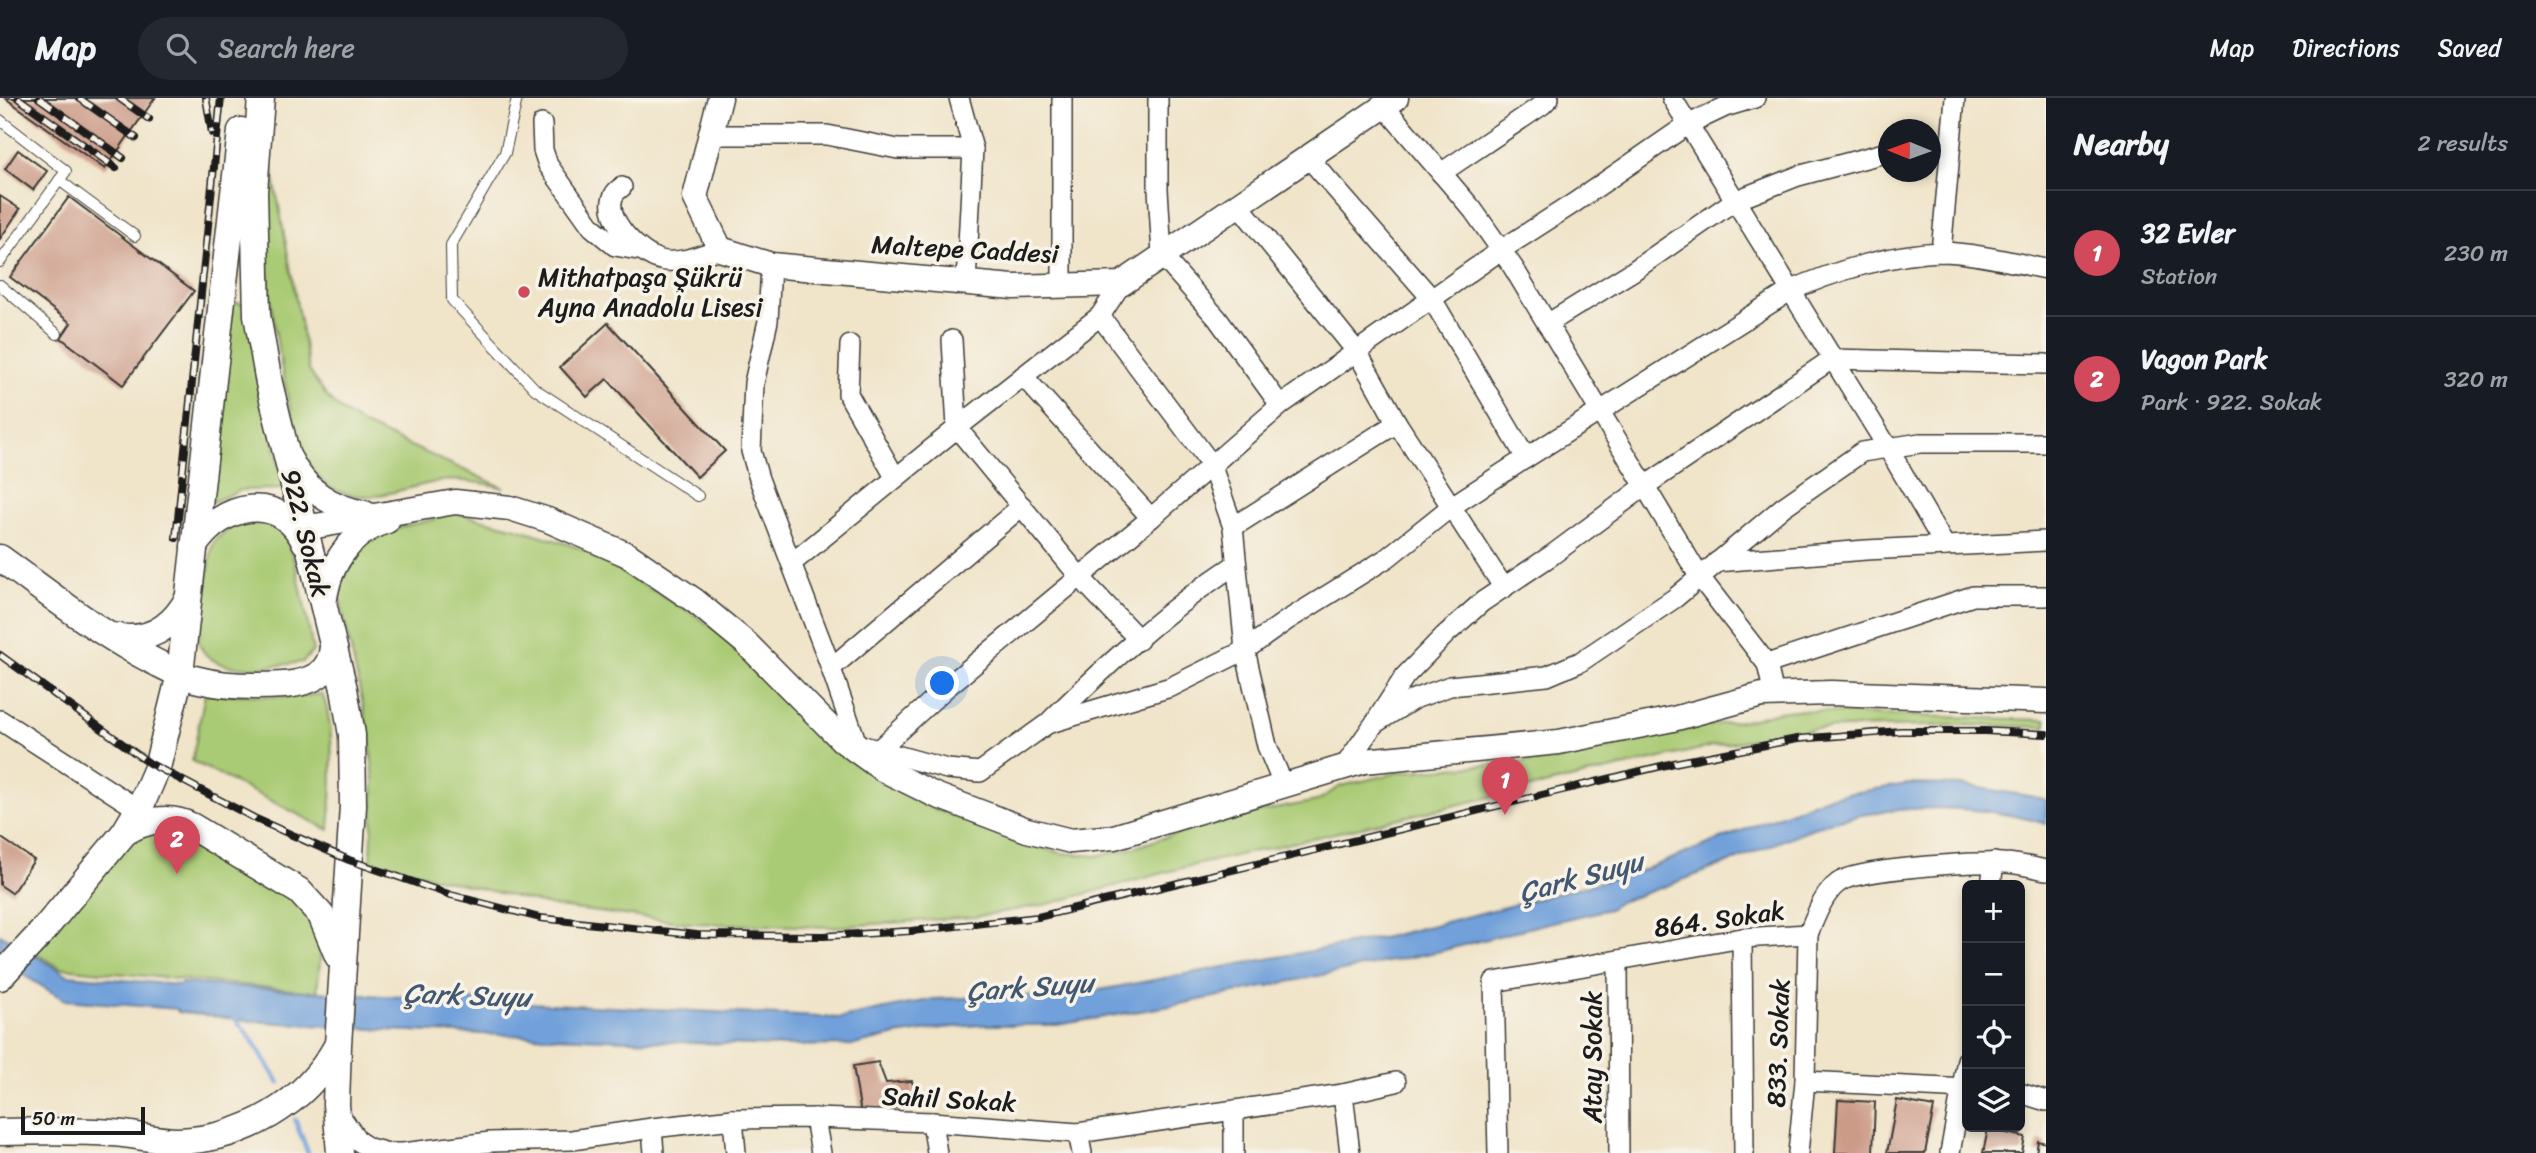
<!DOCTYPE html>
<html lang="en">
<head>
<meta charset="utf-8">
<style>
  body { margin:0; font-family:Sriracha,sans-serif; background:#242831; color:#f1f3f6 }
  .controls { position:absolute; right:21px; bottom:21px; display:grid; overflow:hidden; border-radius:10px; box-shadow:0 4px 10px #0003 }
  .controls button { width:63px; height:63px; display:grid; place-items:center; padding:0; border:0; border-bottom:2px solid #363941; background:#171b24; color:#f1f3f6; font:35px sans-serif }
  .compass { position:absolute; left:1878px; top:21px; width:63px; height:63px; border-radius:50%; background:#171b24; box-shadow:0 4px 10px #0003; rotate:271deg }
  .scale { position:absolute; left:21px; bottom:18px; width:124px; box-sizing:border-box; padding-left:7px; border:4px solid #1c1c1c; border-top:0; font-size:19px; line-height:24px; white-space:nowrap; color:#1c1c1c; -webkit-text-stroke:5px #f7f3e8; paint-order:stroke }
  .you { position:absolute; left:943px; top:586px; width:24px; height:24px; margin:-18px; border:5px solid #fff; border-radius:50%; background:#1a73e8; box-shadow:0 0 0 10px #1a73e833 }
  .badge { display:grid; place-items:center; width:46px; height:46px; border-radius:50%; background:#d1495b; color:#fff; font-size:23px; font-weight:700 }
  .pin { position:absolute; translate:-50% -58px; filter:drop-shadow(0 2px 4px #0008) }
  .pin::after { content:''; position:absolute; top:37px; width:24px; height:21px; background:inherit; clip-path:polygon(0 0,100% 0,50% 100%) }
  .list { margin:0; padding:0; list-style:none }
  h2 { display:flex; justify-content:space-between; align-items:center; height:91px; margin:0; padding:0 28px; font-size:30px }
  h2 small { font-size:23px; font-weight:400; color:#9ea1a6 }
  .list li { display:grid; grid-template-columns:46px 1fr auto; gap:21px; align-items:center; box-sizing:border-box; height:126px; padding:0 28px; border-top:2px solid #363941 }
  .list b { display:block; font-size:26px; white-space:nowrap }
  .list p { margin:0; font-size:23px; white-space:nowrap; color:#9ea1a6 }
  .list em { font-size:23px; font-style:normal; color:#9ea1a6 }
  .icon { flex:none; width:38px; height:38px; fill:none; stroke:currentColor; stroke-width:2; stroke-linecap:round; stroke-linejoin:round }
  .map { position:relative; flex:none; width:2046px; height:1055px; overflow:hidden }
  header { display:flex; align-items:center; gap:42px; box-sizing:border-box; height:98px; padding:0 35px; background:#171b24; border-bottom:2px solid #363941 }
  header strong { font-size:33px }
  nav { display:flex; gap:38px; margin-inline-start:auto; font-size:24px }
  .search { width:490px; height:63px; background:#242831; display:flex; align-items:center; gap:18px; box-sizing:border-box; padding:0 24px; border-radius:38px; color:#9ea1a6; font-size:26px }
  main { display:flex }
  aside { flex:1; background:#171b24 }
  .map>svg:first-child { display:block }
  .green { fill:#aacb74; stroke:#637448; stroke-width:2 }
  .water { fill:#71a0da; stroke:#465e7b; stroke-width:2 }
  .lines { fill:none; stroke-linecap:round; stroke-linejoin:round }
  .stream { stroke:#71a0da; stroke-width:5 }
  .building { fill:#cc9b88 }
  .service-casing { stroke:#3c3a36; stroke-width:12 }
  .minor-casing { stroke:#3c3a36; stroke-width:22 }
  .tertiary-casing { stroke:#3c3a36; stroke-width:27 }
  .secondary-casing { stroke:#3c3a36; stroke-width:29 }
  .service { stroke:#fff; stroke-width:10 }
  .minor { stroke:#fff; stroke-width:19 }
  .tertiary { stroke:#fff; stroke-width:24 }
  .secondary { stroke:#fff; stroke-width:26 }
  .rail-casing { stroke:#1c1c1c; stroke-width:8 }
  .rail { stroke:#f7f3e8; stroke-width:5; stroke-dasharray:16; stroke-linecap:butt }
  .poi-dot { fill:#d1495b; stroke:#f7f3e8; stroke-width:2.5 }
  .labels { text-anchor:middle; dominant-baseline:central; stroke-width:7; stroke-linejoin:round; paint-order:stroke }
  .street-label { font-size:26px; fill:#1c1c1c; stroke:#f7f3e8 }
  .poi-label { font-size:26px; fill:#1c1c1c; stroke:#f7f3e8; text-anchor:start }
  .water-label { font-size:28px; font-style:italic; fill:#425771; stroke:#f7f3e8 }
</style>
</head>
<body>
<header>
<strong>Map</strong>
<div class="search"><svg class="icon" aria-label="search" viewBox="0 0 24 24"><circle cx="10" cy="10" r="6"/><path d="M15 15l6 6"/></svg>Search here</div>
<nav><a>Map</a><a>Directions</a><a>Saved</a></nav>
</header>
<main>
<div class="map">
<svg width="2046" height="1055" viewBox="0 0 2046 1055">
  <rect width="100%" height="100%" fill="#f7f3e8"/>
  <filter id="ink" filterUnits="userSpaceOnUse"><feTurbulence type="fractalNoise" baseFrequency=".0143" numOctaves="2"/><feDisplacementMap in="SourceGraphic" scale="14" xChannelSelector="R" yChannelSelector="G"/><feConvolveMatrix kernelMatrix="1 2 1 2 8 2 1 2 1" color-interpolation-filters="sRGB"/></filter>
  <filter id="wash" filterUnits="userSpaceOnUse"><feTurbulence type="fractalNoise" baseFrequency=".00686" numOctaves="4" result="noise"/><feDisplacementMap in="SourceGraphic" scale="28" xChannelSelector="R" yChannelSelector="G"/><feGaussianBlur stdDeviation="1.57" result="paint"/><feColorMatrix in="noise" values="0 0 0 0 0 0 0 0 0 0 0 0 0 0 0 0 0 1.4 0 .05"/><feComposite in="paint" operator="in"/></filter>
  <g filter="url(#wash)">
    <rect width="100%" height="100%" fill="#f0e4c9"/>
    <!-- green -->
    <g class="green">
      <path d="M272 70 309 272C326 300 334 310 364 327L504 390C482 385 459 380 436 384 400 390 367 409 332 390 317 381 307 364 301 348 283 299 250 113 272 70Z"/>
      <path d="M232 204 245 206 284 391 241 392 210 405Z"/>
      <path d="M448 413 517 430 580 450 695 517 736 546 889 688 932 710 1033 747 1061 755 1096 758 1127 752 1217 722 1317 703 1341 688 1401 674 1559 661 1691 630 1754 621 1777 614 1796 612 1878 617 2046 622V629L1961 627 1814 631 1718 647 1182 770 1048 806 975 819 832 829 689 825 557 809 371 764 374 683 369 634 341 506 338 483 349 458 379 434 436 421Z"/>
      <path d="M241 423C255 423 272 422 282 434 296 452 308 527 313 553L303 564C273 568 208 582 198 542L212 449 216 441Z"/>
      <path d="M205 595 289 599 322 596C336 626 332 698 329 732L192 663Z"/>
      <path d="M143 718 188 727 324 823 317 894 61 870 34 854Z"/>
    </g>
    <!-- water -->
    <path class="water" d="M1907 686 1962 687 2035 699 2046 702V726C1979 706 1902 705 1834 723 1808 730 1781 744 1755 754 1710 772 1665 789 1619 804L1609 811 1544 826 1441 853 1170 908 1057 927H980L943 930 896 937 854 947 774 948 386 932 251 923 178 914 177 911 65 902 0 863V836L68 877 178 887 182 885 364 897 841 920 934 901 1078 896 1386 839 1509 808 1638 774 1827 699Z"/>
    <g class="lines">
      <!-- stream -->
      <g class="stream">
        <path d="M231 915 252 942 279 985"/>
        <path d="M295 1022 308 1055"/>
      </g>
    </g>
    <g id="blocks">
      <!-- building -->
      <g class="building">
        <path d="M5 0H155L105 71Z"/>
        <path d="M18 52 47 73 33 92 5 71Z"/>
        <path d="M0 98 20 111 0 141Z"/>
        <path d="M69 99 194 193 123 287 61 240 71 225 10 179Z"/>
        <path d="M608 225 725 353 697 379 607 281 587 299 560 269Z"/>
        <path d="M0 739 34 762 12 795 0 787Z"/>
        <path d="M878 964 886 985 912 983 917 1006 861 1016 853 968Z"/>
        <path d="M1838 1002 1875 1004 1873 1055H1835Z"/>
        <path d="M1897 1002 1934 1009 1925 1055H1887Z"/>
        <path d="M1988 1031 2025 1039 2022 1055H1983Z"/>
        <path d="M2038 1043 2046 1045V1055H2036Z"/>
      </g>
    </g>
  </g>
  <g filter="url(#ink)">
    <use href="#blocks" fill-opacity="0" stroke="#3c3a36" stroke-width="2"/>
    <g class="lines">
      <!-- service casing -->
      <g class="service-casing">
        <g id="service">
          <path d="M517 0 505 55 451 147 452 202 535 291 698 398"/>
          <path d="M0 22 66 73 0 164"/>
          <path d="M59 82 135 138"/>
          <path d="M0 187 57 236"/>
        </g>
      </g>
      <!-- minor casing -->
      <g class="minor-casing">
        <g id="minor">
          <path d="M959 0 973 51 966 185"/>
          <path d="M1062 0V188"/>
          <path d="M1158 0V91L1162 158 1217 220 1280 307"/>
          <path d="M1672 0 1888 350 1945 448"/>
          <path d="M1384 8 1473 112 1513 169 1699 478 1767 566 1774 597"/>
          <path d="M542 26 543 52 548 67 592 129 615 148 638 152"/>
          <path d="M711 37H827L898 51H973"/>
          <path d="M1308 59 1432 201 1526 360"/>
          <path d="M1441 75 1542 7 1549 0"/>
          <path d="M622 89C619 91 616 93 614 97 602 120 640 157 661 162 679 167 702 156 720 151"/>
          <path d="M1238 106 1357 254 1397 325 1504 490"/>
          <path d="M1941 154 1955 0"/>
          <path d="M771 167 768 223 754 285 751 353 759 381 827 559 857 646"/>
          <path d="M1100 218 1211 366 1233 429 1245 552 1267 648 1283 686"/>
          <path d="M1547 226 1633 173 1734 103 1798 78 1888 54"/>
          <path d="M952 242 957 330 1079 478 1139 542"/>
          <path d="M850 247 848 296 895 379"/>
          <path d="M1023 278 1151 420"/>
          <path d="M1233 429 1397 325"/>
          <path d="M1717 464 1866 452 2046 443"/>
          <path d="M792 465 957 330 1100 218 1121 186"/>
          <path d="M1767 566 1973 498H2046"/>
          <path d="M831 570 1022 408"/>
          <path d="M1378 620 1405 578 1445 537 1482 504 1552 457 1645 388 1832 261 2046 266"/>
          <path d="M0 622 130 706"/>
          <path d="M1050 623C1107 567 1168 510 1235 467"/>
          <path d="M849 644 947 671 980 674 1047 626 1171 589 1245 552 1286 523 1387 460 1452 408 1526 360 1790 193C1834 173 1892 156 1940 154 1970 154 2016 165 2046 171"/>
          <path d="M878 652 947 589 1151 420 1282 306 1501 152 1574 105 1687 27 1725 9 1755 0"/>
          <path d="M1344 669 1374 626 1414 601 1450 588 1547 578 1580 564 1675 500 1783 409 1862 354 1920 345H2046"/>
          <path d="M1991 787 1994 764"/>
          <path d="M1742 840 1744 1055"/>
          <path d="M1618 863 1619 1055"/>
          <path d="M1805 983 1967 991"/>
          <path d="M2020 995 2046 1003"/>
          <path d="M1343 996 1396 984"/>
          <path d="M337 1013 358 1043 369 1050 388 1055H403L490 1044 572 1042 652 1030 733 1021 815 1020 932 1024 1078 1035 1343 996 1350 1055"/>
          <path d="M1234 1013V1055"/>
          <path d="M815 1020 821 1055"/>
          <path d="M733 1021 736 1055"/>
          <path d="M932 1024 937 1055"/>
          <path d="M652 1030 654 1055"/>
          <path d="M1078 1035 1082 1055"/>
          <path d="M1498 1055 1494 884 1742 840 1808 836C1815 820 1823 796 1838 785 1857 770 1976 764 2003 765 2017 765 2032 769 2046 772"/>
          <path d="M1798 1055 1805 983 1808 836"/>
          <path d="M1950 1055 1967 962"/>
        </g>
      </g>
      <!-- tertiary casing -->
      <g class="tertiary-casing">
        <g id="tertiary">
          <path d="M720 0 695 99 720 151 771 167 1013 189 1121 186 1396 0"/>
          <path d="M290 361C306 393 331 409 365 415"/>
          <path d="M288 422 298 427 316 428 455 404 510 410 548 422 628 457 695 503 747 546 843 643 882 671 935 697 1027 732 1071 743 1114 739 1364 663 1559 644 1673 621 1762 597 1831 595 2046 603"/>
          <path d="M324 509C327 469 348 436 387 423"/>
        </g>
      </g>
      <!-- secondary casing -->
      <g class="secondary-casing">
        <g id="secondary">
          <path d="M261 0 254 94 257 217 269 285 344 591 352 637 353 708 338 947 336 1006 340 1055"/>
          <path d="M194 448C221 406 279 392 305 444"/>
          <path d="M0 460C50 496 99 536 155 564 169 571 183 579 199 582 226 589 256 589 284 587 309 585 331 577 333 549"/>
          <path d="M112 538C146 546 172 530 188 501"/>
          <path d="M125 734C145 722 170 717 191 728L299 793 321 817 338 858"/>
          <path d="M0 879 41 835 125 734 141 707 157 670 180 576 241 33"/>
          <path d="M0 1034C38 1033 76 1032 113 1035 135 1036 156 1043 178 1043 244 1041 305 1006 337 948"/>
        </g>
      </g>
      <!-- service -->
      <use href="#service" class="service"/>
      <!-- minor -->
      <use href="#minor" class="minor"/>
      <!-- tertiary -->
      <use href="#tertiary" class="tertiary"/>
      <!-- secondary -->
      <use href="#secondary" class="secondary"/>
      <!-- rail casing -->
      <g class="rail-casing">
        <g id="rail">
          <path d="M18 0 116 70"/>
          <path d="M39 0 123 60"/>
          <path d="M79 0 136 40"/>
          <path d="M119 0 149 21"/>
          <path d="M206 0 212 35"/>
          <path d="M176 440 221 0"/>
          <path d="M0 557 149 665 256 721 349 762 451 797 540 820 697 837 824 838 911 833 1038 819 1674 665 1797 641 1901 633H1985L2046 636"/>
        </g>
      </g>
      <!-- rail -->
      <use href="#rail" class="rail"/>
    </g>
  </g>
  <!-- markers -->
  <circle class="poi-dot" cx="524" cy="194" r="7"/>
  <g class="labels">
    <!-- street labels -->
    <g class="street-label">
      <text transform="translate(965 151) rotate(3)">Maltepe Caddesi</text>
      <text transform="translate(306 435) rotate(76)">922. Sokak</text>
      <text transform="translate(1719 821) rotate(-8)">864. Sokak</text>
      <text transform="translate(1778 945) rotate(-88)">833. Sokak</text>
      <text transform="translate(1592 959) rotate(-90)">Atay Sokak</text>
      <text transform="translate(949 1001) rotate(3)">Sahil Sokak</text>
    </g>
    <!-- poi labels -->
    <g class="poi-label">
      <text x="538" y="179">Mithatpaşa Şükrü<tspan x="538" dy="30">Ayna Anadolu Lisesi</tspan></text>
    </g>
    <!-- water labels -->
    <g class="water-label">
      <text transform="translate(1581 779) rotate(-15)">Çark Suyu</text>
      <text transform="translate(1030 889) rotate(-4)">Çark Suyu</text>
      <text transform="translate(467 897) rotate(2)">Çark Suyu</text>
    </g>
  </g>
</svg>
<div class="controls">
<button>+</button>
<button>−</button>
<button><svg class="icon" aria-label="locate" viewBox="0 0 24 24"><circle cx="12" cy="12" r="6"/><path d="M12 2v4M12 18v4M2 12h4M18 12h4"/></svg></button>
<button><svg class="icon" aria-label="layers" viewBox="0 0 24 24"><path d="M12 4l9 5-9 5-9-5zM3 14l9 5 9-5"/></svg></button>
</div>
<svg class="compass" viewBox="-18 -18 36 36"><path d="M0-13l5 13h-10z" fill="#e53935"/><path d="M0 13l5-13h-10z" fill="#9ea1a6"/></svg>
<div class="scale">50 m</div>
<div class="you"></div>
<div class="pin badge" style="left:1505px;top:717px">1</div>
<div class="pin badge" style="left:177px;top:776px">2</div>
</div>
<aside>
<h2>Nearby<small>2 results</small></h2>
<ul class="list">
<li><span class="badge">1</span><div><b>32 Evler</b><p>Station</p></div><em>230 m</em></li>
<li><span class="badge">2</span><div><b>Vagon Park</b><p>Park · 922. Sokak</p></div><em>320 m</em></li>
</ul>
</aside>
</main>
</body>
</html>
